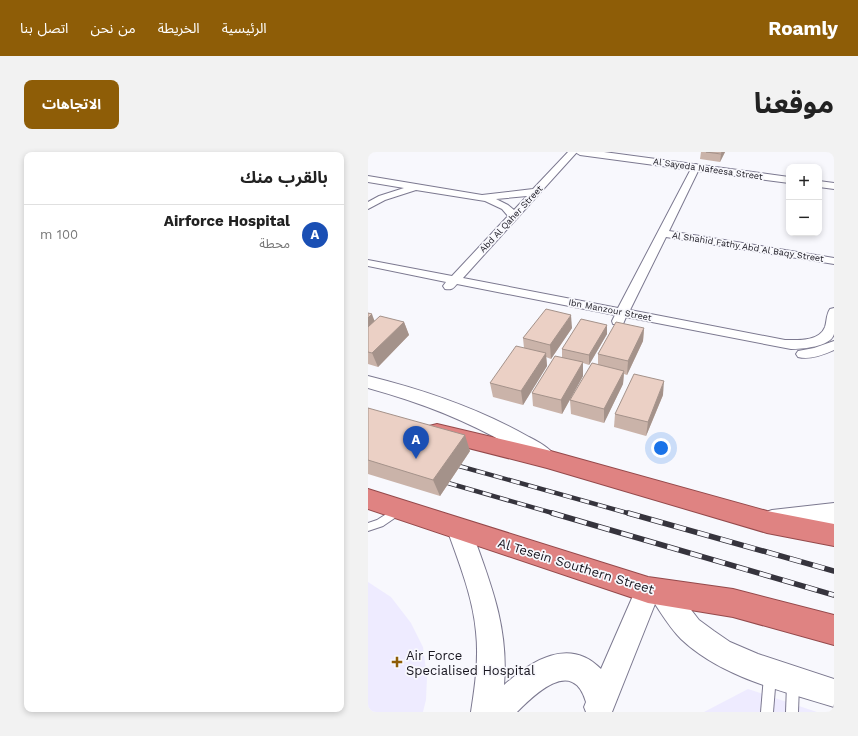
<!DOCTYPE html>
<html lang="ar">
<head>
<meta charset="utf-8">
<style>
  body { margin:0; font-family:"Work Sans","Noto Sans Arabic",sans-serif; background:#f2f2f2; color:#222; direction:rtl }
  .controls { position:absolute; right:12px; top:12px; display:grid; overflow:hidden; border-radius:8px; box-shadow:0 2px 6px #0003 }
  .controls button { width:36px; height:36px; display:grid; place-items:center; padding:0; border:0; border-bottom:1px solid #e0e0e0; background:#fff; color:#222; font:20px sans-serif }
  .you { position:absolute; left:293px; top:296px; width:14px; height:14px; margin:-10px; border:3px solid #fff; border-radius:50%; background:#1a73e8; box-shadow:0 0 0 6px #1a73e833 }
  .badge { display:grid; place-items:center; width:26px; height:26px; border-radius:50%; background:#8e5d07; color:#fff; font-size:13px; font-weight:700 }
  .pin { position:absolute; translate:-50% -33px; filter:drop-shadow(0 1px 2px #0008) }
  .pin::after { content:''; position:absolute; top:21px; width:14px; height:12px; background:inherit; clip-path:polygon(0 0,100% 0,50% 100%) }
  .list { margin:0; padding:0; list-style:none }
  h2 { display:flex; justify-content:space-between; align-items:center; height:52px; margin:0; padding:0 16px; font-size:17px }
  h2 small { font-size:13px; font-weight:400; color:#767676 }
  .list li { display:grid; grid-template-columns:26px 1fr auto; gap:12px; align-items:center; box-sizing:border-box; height:60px; padding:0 16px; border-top:1px solid #e0e0e0 }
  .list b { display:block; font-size:15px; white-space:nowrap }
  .list p { margin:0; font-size:13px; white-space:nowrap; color:#767676 }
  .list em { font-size:13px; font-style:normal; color:#767676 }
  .map { position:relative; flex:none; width:466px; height:560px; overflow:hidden; direction:ltr; border-radius:8px }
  header { display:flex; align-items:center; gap:24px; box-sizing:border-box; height:56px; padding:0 20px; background:#8e5d07; color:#fff }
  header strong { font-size:19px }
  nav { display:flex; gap:22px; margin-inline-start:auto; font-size:14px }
  .intro { display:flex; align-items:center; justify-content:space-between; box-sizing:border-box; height:96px; padding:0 24px }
  h1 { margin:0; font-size:28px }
  .button { padding:10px 18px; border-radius:8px; background:#8e5d07; color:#fff; font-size:14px; font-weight:700 }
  main { display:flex; gap:24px; padding:0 24px }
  aside { flex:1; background:#fff; border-radius:8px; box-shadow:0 2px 6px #0003 }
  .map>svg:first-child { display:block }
  .built { fill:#eeebff }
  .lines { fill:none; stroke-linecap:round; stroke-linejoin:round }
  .service-casing { stroke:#7c7990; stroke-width:2 }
  .minor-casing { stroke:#7c7990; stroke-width:2 }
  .tertiary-casing { stroke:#7c7990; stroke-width:2 }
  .secondary-casing { stroke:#7c7990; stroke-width:2 }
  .trunk-casing { stroke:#94494b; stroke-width:2 }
  .service { fill:#fff; fill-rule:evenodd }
  .minor { fill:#fff; fill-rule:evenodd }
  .tertiary { fill:#fff; fill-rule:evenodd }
  .secondary { fill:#fff; fill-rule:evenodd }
  .trunk { fill:#df8382; fill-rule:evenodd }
  .rail-far1-casing { stroke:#36343d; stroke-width:4.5 }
  .rail-casing { stroke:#36343d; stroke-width:5.5 }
  .rail-far1 { stroke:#f8f8fd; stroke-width:3; stroke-dasharray:9; stroke-linecap:butt }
  .rail { stroke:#f8f8fd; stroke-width:4; stroke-dasharray:12; stroke-linecap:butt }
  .wall { fill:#cab3a9 }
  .shaded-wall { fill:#a4928a }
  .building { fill:#ebd0c5; stroke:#a4928a }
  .poi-dot { fill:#8e5d07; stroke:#f8f8fd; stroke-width:1.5 }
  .labels { text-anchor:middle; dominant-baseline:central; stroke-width:3.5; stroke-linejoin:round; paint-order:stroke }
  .far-street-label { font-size:9px; fill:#18161f; stroke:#f8f8fd }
  .near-street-label { font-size:13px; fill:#18161f; stroke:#f8f8fd }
  .near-poi-label { font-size:13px; fill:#18161f; stroke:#f8f8fd; text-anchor:start }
</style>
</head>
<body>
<header>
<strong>Roamly</strong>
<nav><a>الرئيسية</a><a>الخريطة</a><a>من نحن</a><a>اتصل بنا</a></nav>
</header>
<div class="intro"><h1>موقعنا</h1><a class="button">الاتجاهات</a></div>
<main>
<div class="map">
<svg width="466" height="560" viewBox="0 0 466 560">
  <rect width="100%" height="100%" fill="#f8f8fd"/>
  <!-- built -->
  <g class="built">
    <path d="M0 430 23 445 43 471 55 495 59 525 58 548 55 560H0Z"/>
    <path d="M380 537 449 560H336Z"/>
  </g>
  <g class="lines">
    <!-- service casing -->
    <g class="service-casing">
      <g id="service">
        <path d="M31 354 34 355 36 358 34 361 15 374 0 379V371L9 368Z"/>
        <path d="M402 518 406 520 408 524 405 560H393L396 524 398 520Z"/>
        <path d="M425 527 429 529 431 533 430 560H418L419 533 421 529Z"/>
      </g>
    </g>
    <!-- minor casing -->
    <g class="minor-casing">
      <g id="minor">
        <path d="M200 0H209L95 126 250 156 324 15 328 12 332 15 301 79 466 106V112L298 85 262 158 417 188C429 188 451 190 457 175 459 169 458 163 462 157L466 156C466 164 466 174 466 182 463 195 433 197 423 197L258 165 255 172H245L244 169 247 163 89 132C85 137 83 138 77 137L75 134 78 130 0 114V108L84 124 140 64 134 57 117 49 48 38 17 48 0 57V50L11 44 36 36 0 30V24L114 43 165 37ZM159 44 146 58 140 53 128 47Z"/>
        <path d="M466 189V198C455 203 442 208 430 205L428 202 430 199 446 196Z"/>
      </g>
    </g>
    <!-- tertiary casing -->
    <g class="tertiary-casing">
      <g id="tertiary">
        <path d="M207 0H236L421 25V31L212 3Z"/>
        <path d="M451 29 466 31V37L451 35Z"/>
        <path d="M0 224C56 238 110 256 161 285 171 290 184 297 189 307L186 313 179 315 172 313C119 276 62 253 0 236Z"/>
        <path d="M91 367 99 370 103 377C122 430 141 475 136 533 163 509 201 484 233 517L271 430 280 426 289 431 294 429 303 432 331 468 346 479 362 490 390 502 466 527V555C414 539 353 525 313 487 303 477 295 464 287 452L244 560H218L216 555 218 550C205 505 167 542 149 560H103C107 534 111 507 108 480 105 445 91 411 79 377L83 370Z"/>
      </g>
    </g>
    <!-- secondary casing -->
    <g class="secondary-casing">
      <path id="secondary" d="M466 351V373L404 380 395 377 391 369 395 361 404 358Z"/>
    </g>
    <!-- trunk casing -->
    <g class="trunk-casing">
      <g id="trunk">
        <path d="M69 272 179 298 399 359 466 372V394L399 381 179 316 61 286 58 280 61 274Z"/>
        <path d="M0 337 280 425 365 437 466 463V493L365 465 280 451 0 357Z"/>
      </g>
    </g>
    <!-- service -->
    <use href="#service" class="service"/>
    <!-- minor -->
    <use href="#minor" class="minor"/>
    <!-- tertiary -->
    <use href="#tertiary" class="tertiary"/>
    <!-- secondary -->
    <use href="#secondary" class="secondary"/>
    <!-- trunk -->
    <use href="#trunk" class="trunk"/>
    <!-- rail-far1 casing -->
    <g class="rail-far1-casing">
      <g id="rail-far1">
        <path d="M91 314 263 362"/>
        <path d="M80 331 188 362"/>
      </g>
    </g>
    <!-- rail casing -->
    <g class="rail-casing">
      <g id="rail">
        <path d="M184 361 466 443"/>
        <path d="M260 361 466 419"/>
      </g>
    </g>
    <!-- rail-far1 -->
    <use href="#rail-far1" class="rail-far1"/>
    <!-- rail -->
    <use href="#rail" class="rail"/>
  </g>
  <!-- wall -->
  <g class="wall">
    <path d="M333 0H357L352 10 332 7Z"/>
    <path d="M0 161 7 169 36 170 41 183 10 215 0 212Z"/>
    <path d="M239 173V182L221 213 215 211V224L194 262 165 254 164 241 194 206V197Z"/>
    <path d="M204 176 183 207 178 205 179 214 155 253 125 245 122 231 156 196 155 186Z"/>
    <path d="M276 176 275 189 259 223 256 222 255 232 236 271 203 262 202 248 230 213V202Z"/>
    <path d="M295 243 278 284 246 275 247 262Z"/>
    <path d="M0 256 102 299 72 344 0 322Z"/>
  </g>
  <!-- shaded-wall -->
  <g class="shaded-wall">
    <path d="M354 0H357L352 10 353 2Z"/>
    <path d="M4 162 9 176 0 185V166Z"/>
    <path d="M203 163 204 176 183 207 182 193Z"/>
    <path d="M36 170 41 183 10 215 4 201Z"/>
    <path d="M239 173V182L221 213V203Z"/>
    <path d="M276 176 275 189 259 223 260 209Z"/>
    <path d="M178 201 179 214 155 253 153 239Z"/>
    <path d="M215 210V224L194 262 193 248Z"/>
    <path d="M256 219 255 232 236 271V257Z"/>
    <path d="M296 229 295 243 278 284 280 270Z"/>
    <path d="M97 283 102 299 72 344 65 328Z"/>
  </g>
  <!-- building -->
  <g class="building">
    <path d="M338 0H354L353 2Z"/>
    <path d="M178 157 203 163 182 193 155 186Z"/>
    <path d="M0 161 4 162 0 166Z"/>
    <path d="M12 164 36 170 4 201 0 200V175Z"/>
    <path d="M213 167 239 173 221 203 194 197Z"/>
    <path d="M248 170 276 176 260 209 230 202Z"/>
    <path d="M148 194 178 201 153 239 122 231Z"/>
    <path d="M187 204 215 210 193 248 164 241Z"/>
    <path d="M224 211 256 219 236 257 202 248Z"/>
    <path d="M266 222 296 229 280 270 247 262Z"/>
    <path d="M0 256 97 283 65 328 0 308Z"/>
  </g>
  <!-- markers -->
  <path class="poi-dot" d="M27 504h4v4h4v4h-4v4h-4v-4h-4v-4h4z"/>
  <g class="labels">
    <!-- far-street labels -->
    <g class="far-street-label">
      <text transform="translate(340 17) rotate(8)">Al Sayeda Nafeesa Street</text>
      <text transform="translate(143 67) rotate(-47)">Abd Al Qaher Street</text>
      <text transform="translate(380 95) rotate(9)">Al Shahid Fathy Abd Al Baqy Street</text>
      <text transform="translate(242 158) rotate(11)">Ibn Manzour Street</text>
    </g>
    <!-- near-street labels -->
    <g class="near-street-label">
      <text transform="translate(208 414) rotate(17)">Al Tesein Southern Street</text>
    </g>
    <!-- near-poi labels -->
    <g class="near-poi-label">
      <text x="38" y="503">Air Force<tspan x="38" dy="15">Specialised Hospital</tspan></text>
    </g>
  </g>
</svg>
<div class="controls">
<button>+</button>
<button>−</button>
</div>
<div class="you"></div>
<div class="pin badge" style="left:48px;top:307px;background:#1a4fb4">A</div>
</div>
<aside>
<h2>بالقرب منك<small></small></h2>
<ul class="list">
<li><span class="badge" style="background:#1a4fb4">A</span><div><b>Airforce Hospital</b><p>محطة</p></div><em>100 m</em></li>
</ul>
</aside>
</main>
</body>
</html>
